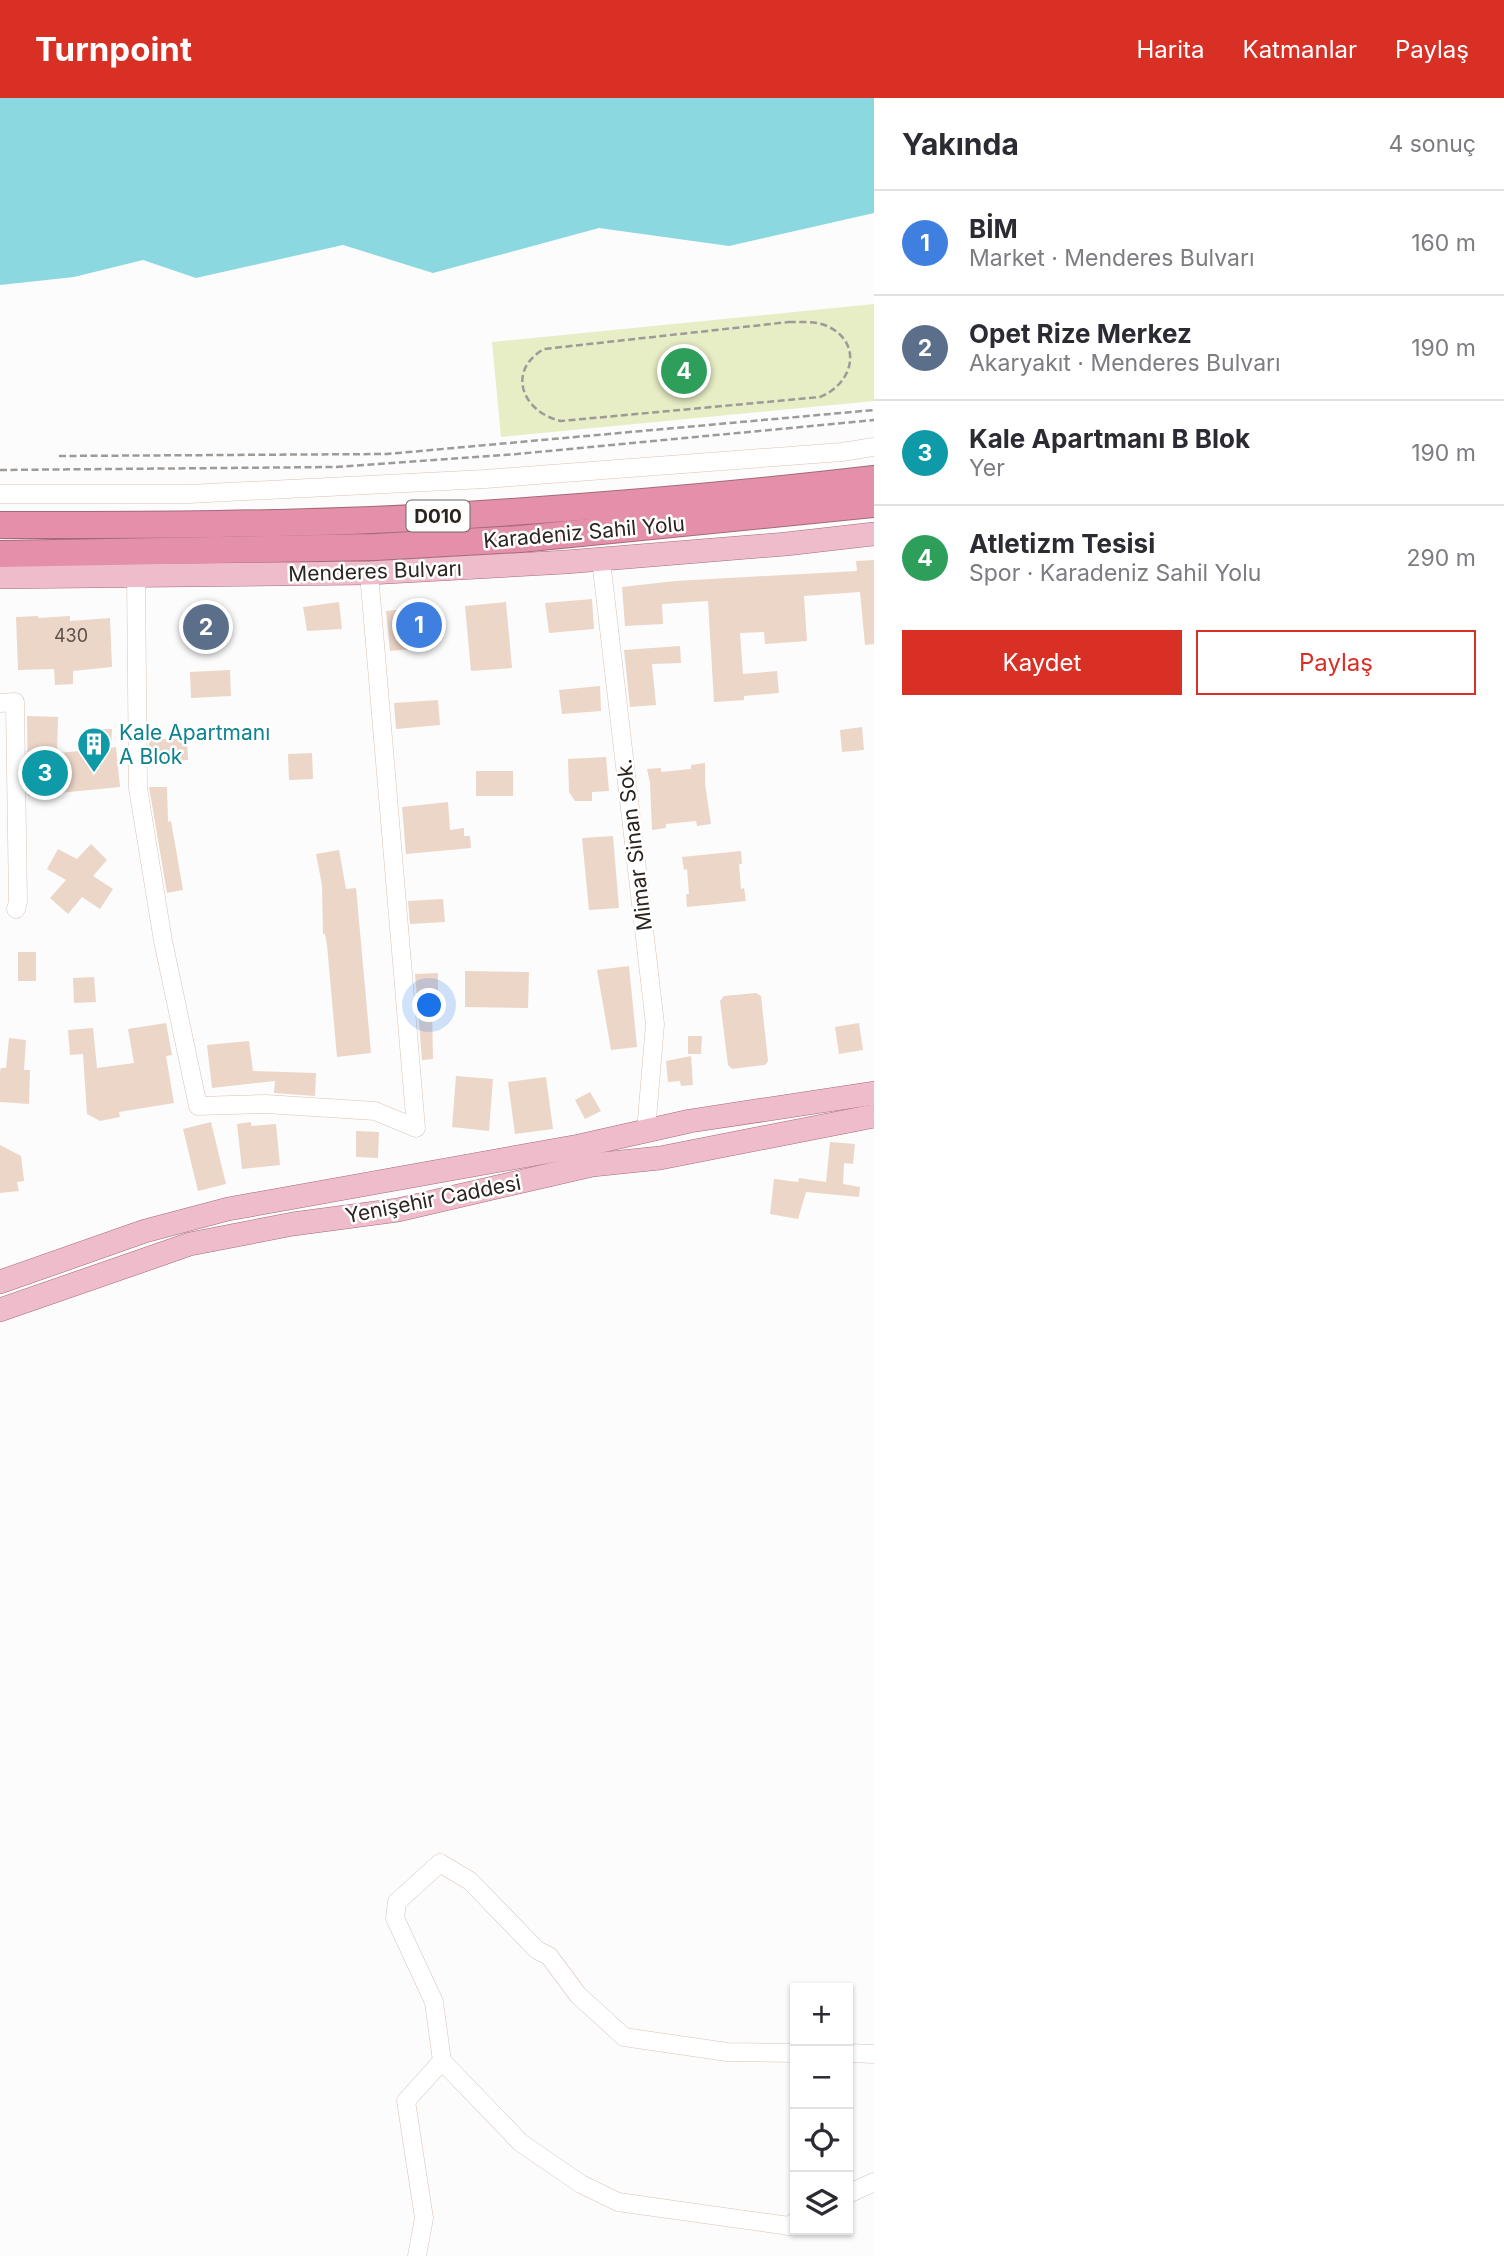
<!DOCTYPE html>
<html lang="tr">
<head>
<meta charset="utf-8">
<style>
  body { margin:0; font-family:Inter,sans-serif; background:#f7f7f7; color:#2b2b33 }
  .controls { position:absolute; right:21px; bottom:21px; display:grid; overflow:hidden; border-radius:0px; box-shadow:0 2px 5px #0004 }
  .controls button { width:63px; height:63px; display:grid; place-items:center; padding:0; border:0; border-bottom:2px solid #e1e1e2; background:#fff; color:#2b2b33; font:35px sans-serif }
  .you { position:absolute; left:430px; top:908px; width:24px; height:24px; margin:-18px; border:5px solid #fff; border-radius:50%; background:#1a73e8; box-shadow:0 0 0 10px #1a73e833 }
  .badge { display:grid; place-items:center; width:46px; height:46px; border-radius:50%; background:#d93025; color:#fff; font-size:23px; font-weight:700 }
  .pin { position:absolute; translate:-50% -50%; border:4px solid #fff; box-shadow:0 2px 7px #0006 }
  .list { margin:0; padding:0; list-style:none }
  h2 { display:flex; justify-content:space-between; align-items:center; height:91px; margin:0; padding:0 28px; font-size:30px }
  h2 small { font-size:23px; font-weight:400; color:#7c7c81 }
  .list li { display:grid; grid-template-columns:46px 1fr auto; gap:21px; align-items:center; box-sizing:border-box; height:105px; padding:0 28px; border-top:2px solid #e1e1e2 }
  .list b { display:block; font-size:26px; white-space:nowrap }
  .list p { margin:0; font-size:23px; white-space:nowrap; color:#7c7c81 }
  .list em { font-size:23px; font-style:normal; color:#7c7c81 }
  .actions { display:flex; gap:14px; padding:21px 28px }
  .actions a { flex:1; padding:16px 0; border:2px solid #d93025; border-radius:0px; text-align:center; font-size:24px; color:#d93025 }
  .actions .main { background:#d93025; color:#fff }
  .icon { flex:none; width:38px; height:38px; fill:none; stroke:currentColor; stroke-width:2; stroke-linecap:round; stroke-linejoin:round }
  .map { position:relative; flex:none; width:874px; height:2158px; overflow:hidden }
  header { display:flex; align-items:center; gap:42px; box-sizing:border-box; height:98px; padding:0 35px; background:#d93025; color:#fff }
  header strong { font-size:33px }
  nav { display:flex; gap:38px; margin-inline-start:auto; font-size:24px }
  main { display:flex }
  aside { flex:1; background:#fff }
  .map>svg:first-child { display:block }
  .green { fill:#e7edc4 }
  .water { fill:#8bd8e0 }
  .building { fill:#ecd6c8 }
  .lines { fill:none; stroke-linecap:round; stroke-linejoin:round }
  .minor-casing { stroke:#d8c3b5; stroke-width:19 }
  .major-casing { stroke:#a46a79; stroke-width:24 }
  .highway-casing { stroke:#a46a79; stroke-width:28 }
  .path { stroke:#9e9a98; stroke-width:2.5; stroke-dasharray:7 3.5; stroke-linecap:butt }
  .minor { stroke:#fff; stroke-width:18 }
  .major { stroke:#efbccc; stroke-width:23 }
  .highway { stroke:#e590aa; stroke-width:26 }
  .labels { text-anchor:middle; dominant-baseline:central; stroke-width:5; stroke-linejoin:round; paint-order:stroke }
  .number-label { font-size:18px; fill:#5c5049 }
  .shield { fill:#fff; stroke:#6b6662; stroke-width:2 }
  .shield-label { font-size:19px; font-weight:bold; fill:#2c241f }
  .street-label { font-size:21px; fill:#2c241f; stroke:#fff }
  .culture-label { font-size:21px; fill:#0d838f; stroke:#fff; text-anchor:start }
</style>
</head>
<body>
<header>
<strong>Turnpoint</strong>
<nav><a>Harita</a><a>Katmanlar</a><a>Paylaş</a></nav>
</header>
<main>
<div class="map">
<svg width="874" height="2158" viewBox="0 0 874 2158">
  <rect width="100%" height="100%" fill="#fcfcfc"/>
  <!-- green -->
  <path class="green" d="M874 206V303L501 339 492 244Z"/>
  <!-- water -->
  <path class="water" d="M0 0H874V115L729 148 599 130 433 175 343 147 196 180 143 162 74 179 0 187Z"/>
  <!-- building -->
  <g class="building">
    <path d="M874 462V546L865 547 860 494 804 498 807 543 765 546 764 534 740 535 743 576 777 573 779 595 744 598V602L714 604 708 503 662 506 663 526 625 528 622 489 675 483 857 473 856 463Z"/>
    <path d="M592 501 594 531 549 535 545 505Z"/>
    <path d="M339 504 342 531 307 533 303 509Z"/>
    <path d="M506 504 512 570 471 573 465 508Z"/>
    <path d="M426 509 430 549 390 553 386 513Z"/>
    <path d="M38 518V520L70 518V523L110 520 112 569 73 573V586L55 587 54 571 18 572 16 519Z"/>
    <path d="M680 548 681 565 652 566 656 607 630 609 624 552Z"/>
    <path d="M230 572 231 598 191 600 190 574Z"/>
    <path d="M600 588 601 613 562 616 559 592Z"/>
    <path d="M438 602 440 627 396 631 394 605Z"/>
    <path d="M27 618 58 619 57 655 91 652 92 631H112L111 650 116 649 120 689 28 698Z"/>
    <path d="M862 629 864 652 842 654 840 632Z"/>
    <path d="M187 640 188 662 149 664V642Z"/>
    <path d="M312 655 313 681 289 682 288 656Z"/>
    <path d="M606 659 609 693 592 694V703H575L569 694 568 661Z"/>
    <path d="M705 665V686L711 726 697 728 696 723 666 726V730L652 732 650 685 647 671 661 670V674L691 671V667Z"/>
    <rect x="476" y="673" width="37" height="25"/>
    <path d="M149 689H167L168 724 171 723 183 792 167 795Z"/>
    <path d="M448 704 450 732 464 730V738H470L471 750 406 756 402 709Z"/>
    <path d="M613 738 619 810 589 812 582 740Z"/>
    <path d="M91 746 107 762 93 778 113 791 100 811 82 799 68 816 50 800 66 782 47 771 58 751 77 761Z"/>
    <path d="M339 752 346 791 356 790 371 955 337 959 327 847 325 836H323L322 787 316 756Z"/>
    <path d="M741 753 742 766H739L741 791 744 790 746 803 687 809 686 796H689L687 771 684 772 682 759Z"/>
    <path d="M443 801 445 824 410 826 408 803Z"/>
    <rect x="18" y="854" width="18" height="29"/>
    <path d="M629 868 637 949 611 952 597 872Z"/>
    <path d="M465 873 529 874 528 910 465 909Z"/>
    <path d="M438 875V903H436L437 912H432L433 961 422 962 415 876Z"/>
    <path d="M94 879 96 904 74 905 73 880Z"/>
    <path d="M756 895 761 898 768 963 765 967 732 971 728 967 720 903 724 898Z"/>
    <path d="M166 925 172 957 166 958 174 1005 119 1014 120 1019 100 1023 87 1016 83 956 70 957 68 932 93 930 97 970 134 965 128 931Z"/>
    <path d="M859 925 863 952 839 956 835 929Z"/>
    <path d="M688 938H702L701 956H688Z"/>
    <path d="M9 940 26 942 24 972H30L29 1006 0 1004V973L1 970H6Z"/>
    <path d="M249 943 253 973 316 975 315 998 274 995 275 983 212 990 207 947Z"/>
    <path d="M691 958 693 987 681 988 680 983 668 984 666 963Z"/>
    <path d="M456 978 493 981 489 1033 452 1029Z"/>
    <path d="M546 979 553 1031 515 1036 508 984Z"/>
    <path d="M590 994 601 1013 585 1021 575 1002Z"/>
    <path d="M211 1024 226 1086 198 1093 183 1031Z"/>
    <path d="M251 1024V1028L276 1026 280 1067 242 1071 237 1026Z"/>
    <path d="M356 1033 379 1034 378 1060 356 1059Z"/>
    <path d="M830 1044 855 1046 853 1066 844 1065 843 1086 860 1089 859 1099 806 1094 798 1121 770 1116 774 1081 798 1084 799 1080 826 1084Z"/>
    <path d="M0 1047 21 1058 24 1083 17 1084 19 1093 0 1095Z"/>
  </g>
  <g class="lines">
    <!-- minor casing -->
    <g class="minor-casing">
      <g id="minor">
        <path d="M0 396H189L485 381 842 354 874 349"/>
        <path d="M601 462 655 926 646 1033"/>
        <path d="M136 477 138 690 163 843 198 1008 266 1006 375 1013 416 1030 369 475"/>
        <path d="M0 605 15 604 18 804 16 811"/>
        <path d="M795 1955 727 1954 624 1939 578 1897 549 1858 537 1852 470 1783 440 1765 397 1804 395 1820 434 1904 442 1963 521 2045 581 2086 618 2104 789 2128 795 2124"/>
        <path d="M848 1955 874 1956"/>
        <path d="M848 2096 874 2084"/>
        <path d="M417 2158 424 2120 406 2003 442 1963"/>
      </g>
    </g>
    <!-- major casing -->
    <g class="major-casing">
      <g id="major">
        <path d="M0 479 369 475 566 464 786 446 874 436"/>
        <path d="M0 1184 145 1133 228 1111 579 1048 690 1023 874 995"/>
        <path d="M0 1212 190 1146 293 1126 398 1112 592 1067 660 1060 874 1018"/>
      </g>
    </g>
    <!-- highway casing -->
    <g class="highway-casing">
      <g id="highway">
        <path d="M0 427C145 427 291 427 435 419 582 410 728 398 874 381"/>
        <path d="M0 456 376 449 520 441 874 406"/>
      </g>
    </g>
    <!-- path -->
    <g class="path">
      <path d="M789 224C801 224 816 223 827 228 864 245 853 286 820 299L561 323C522 314 506 273 544 251Z"/>
      <path d="M59 358 387 356 874 312"/>
      <path d="M0 372 335 369 517 356 874 322"/>
    </g>
    <!-- minor -->
    <use href="#minor" class="minor"/>
    <!-- major -->
    <use href="#major" class="major"/>
    <!-- highway -->
    <use href="#highway" class="highway"/>
  </g>
  <!-- icons -->
  <defs>
    <g id="building-pin" transform="scale(1.75)"><path d="M0 17L-7.5 6A9.5 9.5 0 1 1 7.5 6Z" fill="#0f9aa8" stroke="#fff"/><path d="M-4-6H4V6H1V3H-1V6H-4ZM-2.5-4.3h1.7v1.8h-1.7ZM.8-4.3h1.7v1.8H.8ZM-2.5-1h1.7V.8h-1.7ZM.8-1h1.7V.8H.8Z" fill="#fff"/></g>
  </defs>
  <g fill-rule="evenodd">
    <use href="#building-pin" x="94" y="646"/>
  </g>
  <g class="labels">
    <!-- number labels -->
    <g class="number-label">
      <text x="71" y="537">430</text>
    </g>
    <!-- shield labels -->
    <rect class="shield" x="406.5" y="402.5" width="63" height="31" rx="5"/>
    <g class="shield-label">
      <text x="438" y="418">D010</text>
    </g>
    <!-- street labels -->
    <g class="street-label">
      <text transform="translate(584 434) rotate(-5)">Karadeniz Sahil Yolu</text>
      <text transform="translate(375 473) rotate(-2)">Menderes Bulvarı</text>
      <text transform="translate(634 747) rotate(-97)">Mimar Sinan Sok.</text>
      <text transform="translate(433 1101) rotate(-11)">Yenişehir Caddesi</text>
    </g>
    <!-- culture labels -->
    <g class="culture-label">
      <text x="119" y="634">Kale Apartmanı<tspan x="119" dy="24">A Blok</tspan></text>
    </g>
  </g>
</svg>
<div class="controls">
<button>+</button>
<button>−</button>
<button><svg class="icon" aria-label="locate" viewBox="0 0 24 24"><circle cx="12" cy="12" r="6"/><path d="M12 2v4M12 18v4M2 12h4M18 12h4"/></svg></button>
<button><svg class="icon" aria-label="layers" viewBox="0 0 24 24"><path d="M12 4l9 5-9 5-9-5zM3 14l9 5 9-5"/></svg></button>
</div>
<div class="you"></div>
<div class="pin badge" style="left:419px;top:527px;background:#3f7fe0">1</div>
<div class="pin badge" style="left:206px;top:529px;background:#5c6f8a">2</div>
<div class="pin badge" style="left:45px;top:675px;background:#0f9aa8">3</div>
<div class="pin badge" style="left:684px;top:273px;background:#2e9e5b">4</div>
</div>
<aside>
<h2>Yakında<small>4 sonuç</small></h2>
<ul class="list">
<li><span class="badge" style="background:#3f7fe0">1</span><div><b>BİM</b><p>Market · Menderes Bulvarı</p></div><em>160 m</em></li>
<li><span class="badge" style="background:#5c6f8a">2</span><div><b>Opet Rize Merkez</b><p>Akaryakıt · Menderes Bulvarı</p></div><em>190 m</em></li>
<li><span class="badge" style="background:#0f9aa8">3</span><div><b>Kale Apartmanı B Blok</b><p>Yer</p></div><em>190 m</em></li>
<li><span class="badge" style="background:#2e9e5b">4</span><div><b>Atletizm Tesisi</b><p>Spor · Karadeniz Sahil Yolu</p></div><em>290 m</em></li>
</ul>
<div class="actions"><a class="main">Kaydet</a><a>Paylaş</a></div>
</aside>
</main>
</body>
</html>
